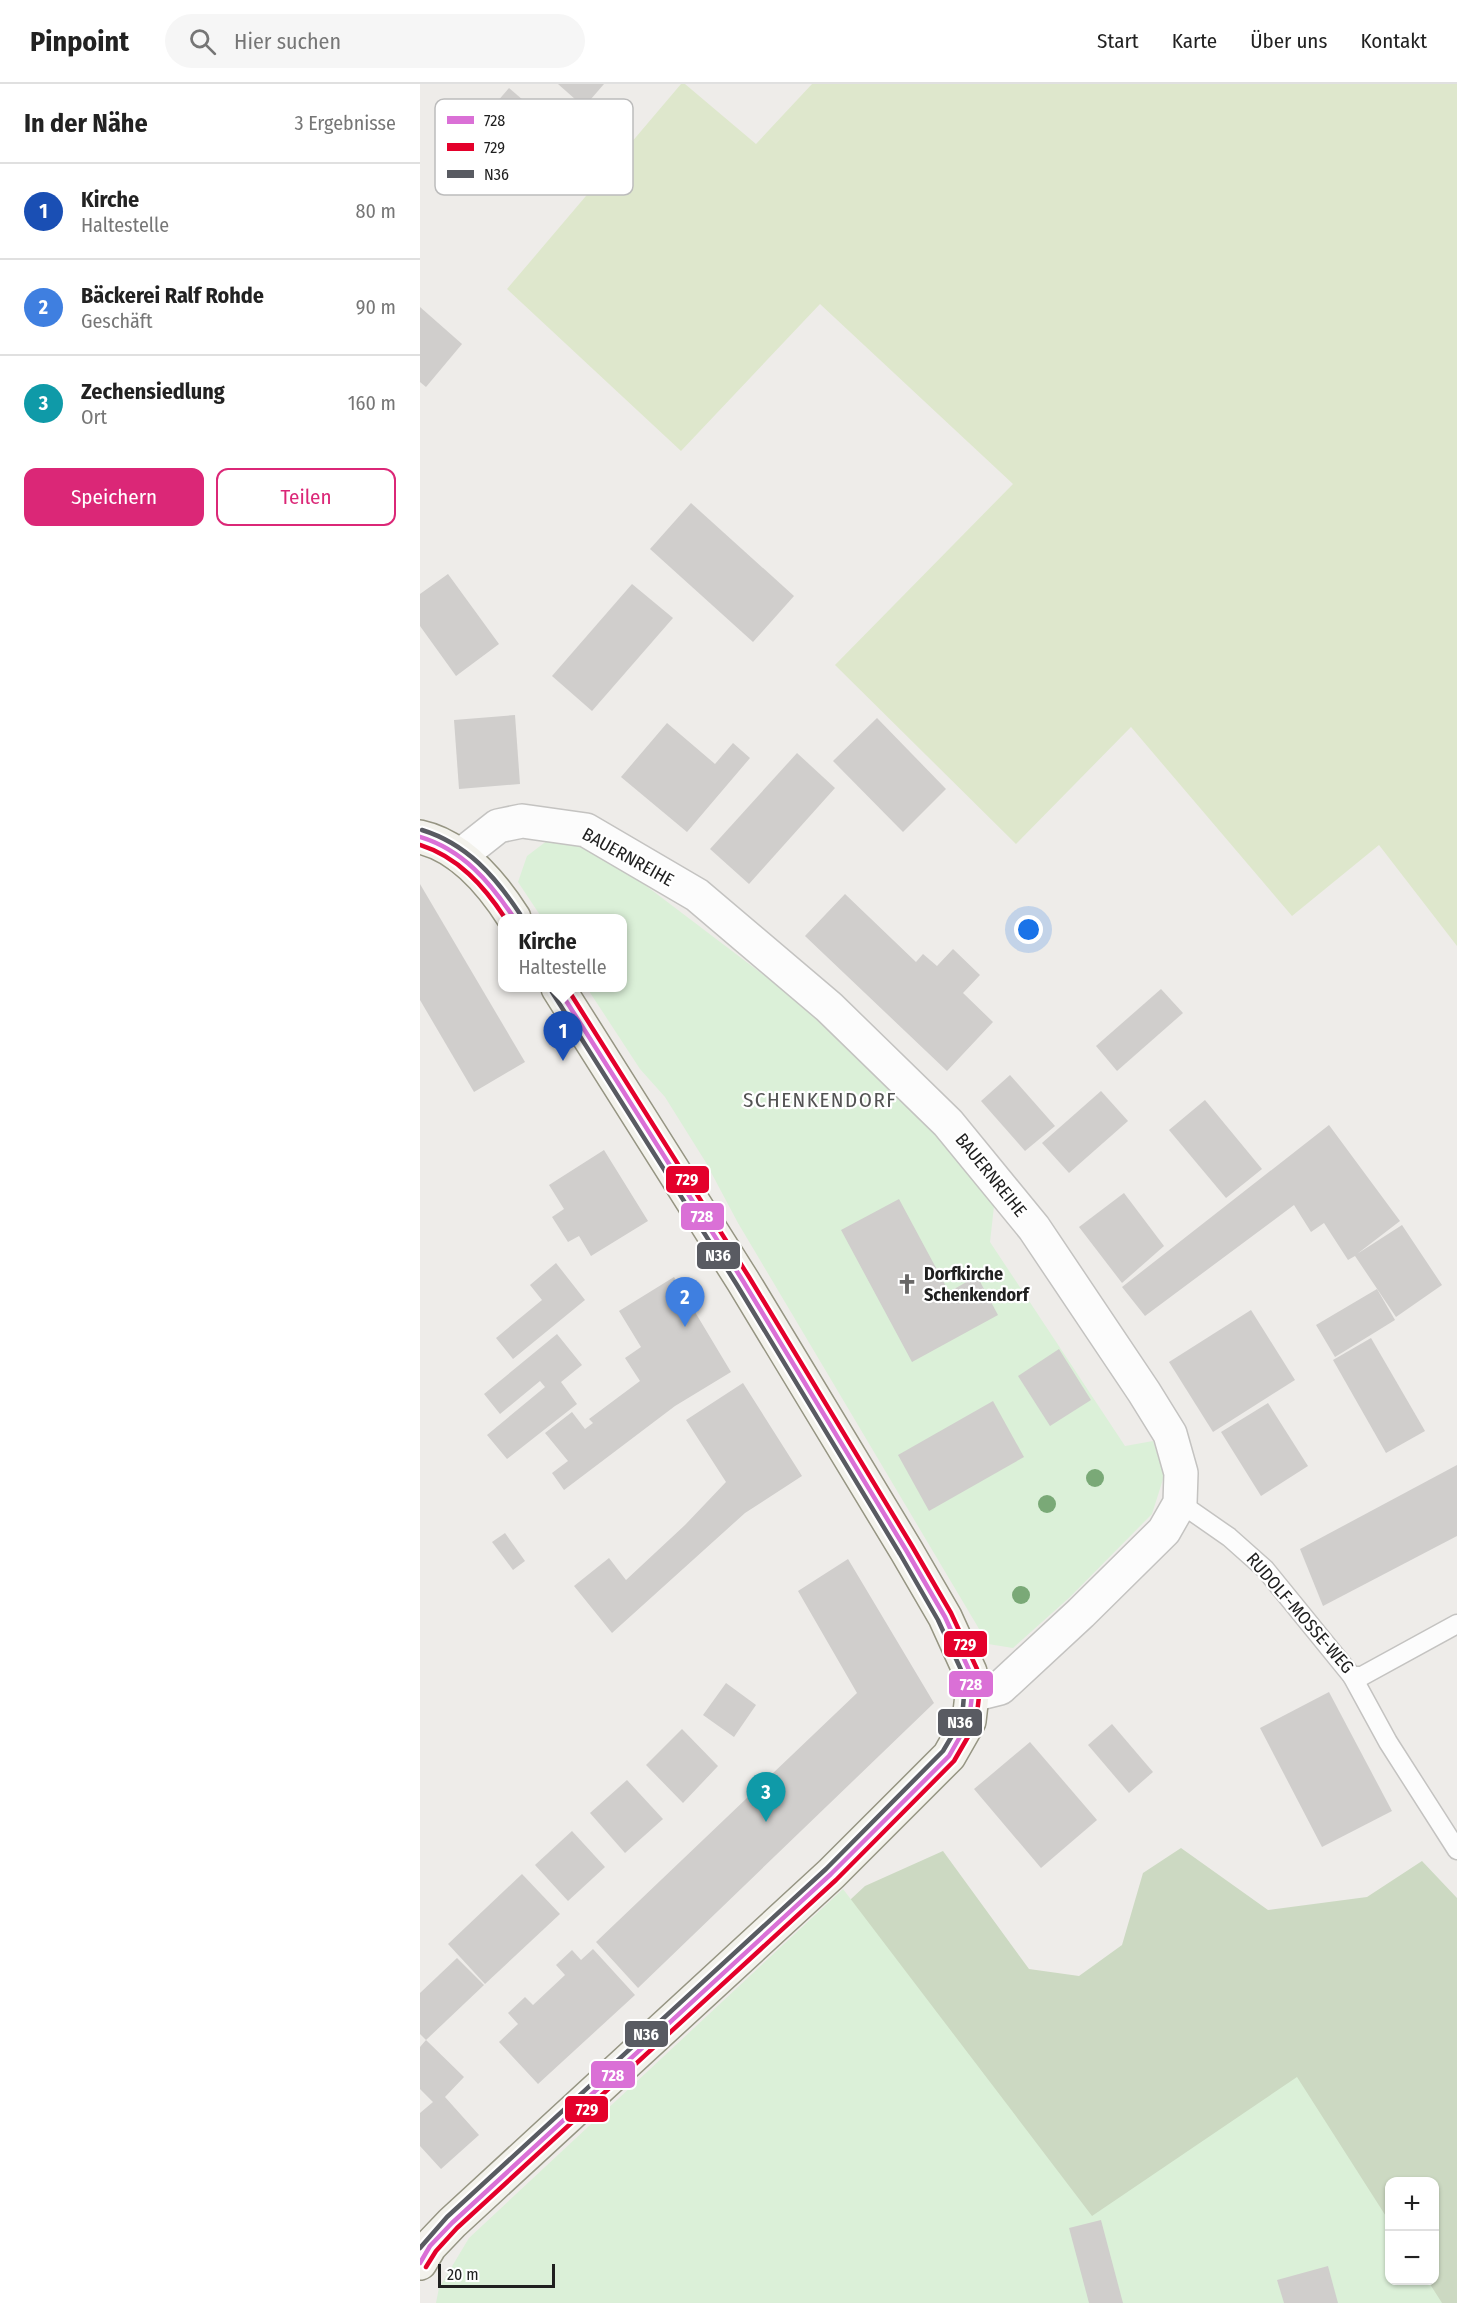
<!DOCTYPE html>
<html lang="de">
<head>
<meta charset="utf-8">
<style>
  body { margin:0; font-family:"Fira Sans Condensed",sans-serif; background:#f6f6f6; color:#222 }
  .controls { position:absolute; right:18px; bottom:18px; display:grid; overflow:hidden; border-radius:12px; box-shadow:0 2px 4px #0004 }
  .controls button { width:54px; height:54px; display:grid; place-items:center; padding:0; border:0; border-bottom:2px solid #e0e0e0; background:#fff; color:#222; font:30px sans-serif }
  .scale { position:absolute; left:18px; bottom:15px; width:117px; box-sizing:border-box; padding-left:6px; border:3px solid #202020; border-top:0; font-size:16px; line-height:21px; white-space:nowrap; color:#202020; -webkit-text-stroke:4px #fff; paint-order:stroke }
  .you { position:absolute; left:609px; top:846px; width:21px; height:21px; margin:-15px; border:4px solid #fff; border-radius:50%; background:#1a73e8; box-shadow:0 0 0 9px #1a73e833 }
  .badge { display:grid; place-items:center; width:39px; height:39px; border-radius:50%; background:#db2777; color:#fff; font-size:20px; font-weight:700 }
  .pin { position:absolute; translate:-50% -50px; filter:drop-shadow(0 2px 3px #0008) }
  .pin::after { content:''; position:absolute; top:32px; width:21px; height:18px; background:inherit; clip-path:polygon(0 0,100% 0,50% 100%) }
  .popup { position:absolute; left:78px; top:830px; width:129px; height:78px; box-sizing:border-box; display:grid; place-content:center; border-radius:12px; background:#fff; filter:drop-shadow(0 2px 4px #0005); font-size:20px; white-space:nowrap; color:#767676 }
  .popup b { font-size:22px; color:#222 }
  .popup::after { content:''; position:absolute; left:50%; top:100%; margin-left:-12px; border:12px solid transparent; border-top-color:#fff }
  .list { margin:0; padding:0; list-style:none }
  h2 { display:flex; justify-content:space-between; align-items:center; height:78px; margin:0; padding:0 24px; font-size:26px }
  h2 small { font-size:20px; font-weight:400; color:#767676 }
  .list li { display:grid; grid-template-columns:39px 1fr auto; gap:18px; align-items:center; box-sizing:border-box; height:96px; padding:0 24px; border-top:2px solid #e0e0e0 }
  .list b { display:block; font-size:22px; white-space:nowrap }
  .list p { margin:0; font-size:20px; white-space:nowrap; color:#767676 }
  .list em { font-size:20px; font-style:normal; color:#767676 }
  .actions { display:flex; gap:12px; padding:18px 24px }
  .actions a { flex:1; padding:14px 0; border:2px solid #db2777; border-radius:12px; text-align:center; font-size:21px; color:#db2777 }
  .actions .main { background:#db2777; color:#fff }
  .icon { flex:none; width:33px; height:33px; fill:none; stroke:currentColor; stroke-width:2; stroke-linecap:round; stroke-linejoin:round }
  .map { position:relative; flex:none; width:1037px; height:2219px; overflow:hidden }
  header { display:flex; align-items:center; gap:36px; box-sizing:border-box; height:84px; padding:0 30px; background:#fff; border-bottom:2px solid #e0e0e0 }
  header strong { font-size:28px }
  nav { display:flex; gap:33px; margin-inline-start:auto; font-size:21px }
  .search { width:420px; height:54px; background:#f6f6f6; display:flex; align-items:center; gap:15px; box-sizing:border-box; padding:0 21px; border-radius:33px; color:#767676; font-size:22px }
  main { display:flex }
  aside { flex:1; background:#fff }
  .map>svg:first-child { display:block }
  .grass { fill:#dee7cc }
  .forest { fill:#ccd9c2; fill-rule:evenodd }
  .park { fill:#dbf0d8 }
  .building { fill:#d0cecc }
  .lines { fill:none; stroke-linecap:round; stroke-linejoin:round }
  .lane-casing { stroke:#c4c3c1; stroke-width:21 }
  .street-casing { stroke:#c4c3c1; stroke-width:36 }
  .secondary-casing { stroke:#969583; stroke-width:36 }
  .lane { stroke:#fcfcfc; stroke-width:18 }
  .street { stroke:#fcfcfc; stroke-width:33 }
  .secondary { stroke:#f3f2ec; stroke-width:33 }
  .bus-1-casing { stroke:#fff; stroke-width:9 }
  .bus-2-casing { stroke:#fff; stroke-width:9 }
  .bus-3-casing { stroke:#fff; stroke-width:9 }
  .bus-1 { stroke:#da70d6; stroke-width:4.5 }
  .bus-2 { stroke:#e4002b; stroke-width:4.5 }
  .bus-3 { stroke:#595b62; stroke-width:4.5 }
  .tree { fill:#7aa977 }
  .labels { text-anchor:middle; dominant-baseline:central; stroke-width:4.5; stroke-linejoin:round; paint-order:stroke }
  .street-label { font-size:18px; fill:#202020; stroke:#fff }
  .poi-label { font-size:18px; font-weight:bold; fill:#202020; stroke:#fff; text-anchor:start }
  .quarter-label { font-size:21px; letter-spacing:1.5px; fill:#535353; stroke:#fff }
  .key { fill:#fff; stroke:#bcbcbc; stroke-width:1.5 }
  .key-label { font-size:16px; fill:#202020 }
  .line-badge { stroke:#fff; stroke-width:2 }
  .badge-label { font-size:16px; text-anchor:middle; font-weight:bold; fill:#fff }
</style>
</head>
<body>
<header>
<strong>Pinpoint</strong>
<div class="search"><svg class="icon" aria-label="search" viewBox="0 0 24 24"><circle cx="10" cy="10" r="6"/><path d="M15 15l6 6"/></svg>Hier suchen</div>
<nav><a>Start</a><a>Karte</a><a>Über uns</a><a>Kontakt</a></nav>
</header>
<main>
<aside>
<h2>In der Nähe<small>3 Ergebnisse</small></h2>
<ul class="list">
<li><span class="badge" style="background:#1a4fb4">1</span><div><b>Kirche</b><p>Haltestelle</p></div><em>80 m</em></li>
<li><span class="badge" style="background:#3f7fe0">2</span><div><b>Bäckerei Ralf Rohde</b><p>Geschäft</p></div><em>90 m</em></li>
<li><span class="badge" style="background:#0f9aa8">3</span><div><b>Zechensiedlung</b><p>Ort</p></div><em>160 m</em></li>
</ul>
<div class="actions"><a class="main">Speichern</a><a>Teilen</a></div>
</aside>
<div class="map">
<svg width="1037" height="2219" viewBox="0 0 1037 2219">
  <rect width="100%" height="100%" fill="#eeece9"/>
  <!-- grass -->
  <path class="grass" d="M261 0H265L336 60 392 0H1037V862L959 761 872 832 711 643 596 760 415 581 593 400 400 220 261 367 87 205Z"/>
  <!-- forest -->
  <path class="forest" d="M761 1764 848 1826 947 1813 1002 1777 1037 1814V2219H26L72 2149 445 1802 523 1767 609 1885 659 1892 702 1861 723 1789ZM970 2098H1014V2196H970Z"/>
  <!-- park -->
  <g class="park">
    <path d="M132 753 167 757 399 933 517 1048 574 1122 570 1158 705 1362 733 1357 744 1392 732 1430 650 1513 593 1564 568 1560 318 1139 285 1077 245 1013 220 985 167 904H203V834H122L98 798 107 772Z"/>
    <path d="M423 1805 672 2132 877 1993 969 2137 970 2196 1008 2197 1022 2219H16L19 2204 49 2154Z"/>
  </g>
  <!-- building -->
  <g class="building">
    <path d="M138 0H184L164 23Z"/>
    <path d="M89 4 181 83 163 105 70 26Z"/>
    <path d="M0 223 42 260 6 303 0 298Z"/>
    <path d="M271 419 374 512 333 558 230 465Z"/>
    <path d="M28 490 79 560 36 592 0 542V510Z"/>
    <path d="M212 500 253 534 172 627 132 592Z"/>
    <path d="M95 631 100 700 39 705 34 636Z"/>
    <path d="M457 634 526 705 483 748 413 677Z"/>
    <path d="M247 639 295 680 313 659 330 674 267 748 201 693Z"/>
    <path d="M377 669 415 704 329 800 290 765Z"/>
    <path d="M0 800 105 978 54 1008 0 916Z"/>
    <path d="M425 810 496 878 503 870 517 882 533 865 560 891 543 909 573 938 527 987 385 852Z"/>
    <path d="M741 905 763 929 697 987 676 962Z"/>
    <path d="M590 991 635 1042 605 1067 561 1017Z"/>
    <path d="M681 1007 708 1037 649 1089 622 1059Z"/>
    <path d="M785 1016 842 1085 806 1114 749 1046Z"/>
    <path d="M909 1041 980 1137 937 1170 982 1141 1022 1201 976 1233 935 1172 928 1176 904 1139 891 1148 874 1121 725 1232 702 1203Z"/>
    <path d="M184 1066 228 1137 171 1172 159 1152 148 1158 132 1133 144 1125 129 1101Z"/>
    <path d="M704 1109 744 1162 702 1199 659 1143Z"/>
    <path d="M479 1115 529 1208 557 1192 578 1231 492 1278 421 1146Z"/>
    <path d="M136 1179 165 1216 93 1275 76 1254 122 1216 110 1201Z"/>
    <path d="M254 1193 311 1288 255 1322 144 1406 132 1389 148 1377 125 1349 152 1328 165 1345 173 1339 169 1335 220 1297 205 1274 221 1263 199 1227Z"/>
    <path d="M957 1205 975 1236 915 1273 896 1241Z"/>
    <path d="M831 1226 875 1296 793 1348 749 1278Z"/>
    <path d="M137 1250 162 1281 141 1298 157 1320 87 1375 67 1351 125 1303 120 1297 80 1330 64 1310Z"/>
    <path d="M951 1254 1005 1347 966 1369 913 1276Z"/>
    <path d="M639 1265 671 1316 630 1342 598 1292Z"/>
    <path d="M323 1299 382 1392 325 1429 192 1549 154 1502 189 1474 206 1496 265 1441 306 1398 266 1336Z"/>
    <path d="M573 1317 604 1373 509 1427 478 1371Z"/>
    <path d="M848 1319 888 1382 841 1412 801 1348Z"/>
    <path d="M1037 1381V1452L903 1522 880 1465Z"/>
    <path d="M85 1449 105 1477 93 1486 72 1458Z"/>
    <path d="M428 1475 514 1619 218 1904 176 1858 437 1609 378 1507Z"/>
    <path d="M306 1599 336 1621 314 1653 283 1631Z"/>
    <path d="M909 1608 972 1727 902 1763 840 1644Z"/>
    <path d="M692 1640 733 1688 709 1709 668 1661Z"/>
    <path d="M262 1645 298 1682 263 1719 226 1681Z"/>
    <path d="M610 1658 677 1736 621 1784 554 1705Z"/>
    <path d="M207 1696 243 1735 205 1769 170 1729Z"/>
    <path d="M152 1747 185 1783 148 1817 115 1781Z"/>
    <path d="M102 1790 140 1830 65 1900 28 1860Z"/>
    <path d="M173 1865 215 1911 118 2000 79 1958 98 1940 88 1929 105 1913 113 1921 145 1891 136 1881 152 1866 161 1876Z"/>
    <path d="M37 1874 64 1901 6 1956 0 1950V1909Z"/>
    <path d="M6 1956 44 1993 25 2013 59 2051 21 2085 0 2062V2029L13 2018 0 2005V1963Z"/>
    <path d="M681 2136 703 2219H669L649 2144Z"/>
    <path d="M908 2182 918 2219H864L857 2196Z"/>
  </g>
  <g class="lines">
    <!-- lane casing -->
    <g class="lane-casing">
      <g id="lane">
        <path d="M760 1419 809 1453 845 1485 932 1592H942L1037 1540"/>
        <path d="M932 1592 968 1658 1037 1766"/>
      </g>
    </g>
    <!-- street casing -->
    <g class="street-casing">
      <path id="street" d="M40 772 78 742 102 737 166 746 277 811 409 923 528 1039 614 1144 724 1308 750 1350 761 1389 760 1419 744 1447 661 1529 580 1604 552 1611"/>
    </g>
    <!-- secondary casing -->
    <g class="secondary-casing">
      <g id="secondary">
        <path d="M0 753C41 762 73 801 94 834"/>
        <path d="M0 2179 10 2162 32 2139 411 1790 529 1672 549 1637 552 1611 550 1588 525 1533 486 1466 323 1197 138 904"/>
      </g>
    </g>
    <!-- lane -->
    <use href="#lane" class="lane"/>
    <!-- street -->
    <use href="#street" class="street"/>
    <!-- secondary -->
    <use href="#secondary" class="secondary"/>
    <!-- bus-1 casing -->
    <g class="bus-1-casing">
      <g id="bus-1">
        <path d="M0 753C43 766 70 798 94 834"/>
        <path d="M0 2179 10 2162 32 2139 411 1790 529 1672 549 1637 552 1611 550 1588 525 1533 486 1466 323 1197 138 904"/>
      </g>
    </g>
    <!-- bus-2 casing -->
    <g class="bus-2-casing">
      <g id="bus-2">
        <path d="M0 761C38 773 64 802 85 834"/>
        <path d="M6 2183 16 2167 37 2144 416 1796 534 1677 556 1639 559 1612 557 1585 531 1529 492 1462 329 1193 147 904"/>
      </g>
    </g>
    <!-- bus-3 casing -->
    <g class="bus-3-casing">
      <g id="bus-3">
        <path d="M2 746C47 760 75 792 100 830"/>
        <path d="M0 2164 27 2133 406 1785 523 1667 542 1635 544 1611 543 1590 518 1536 480 1470 317 1201 132 908"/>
      </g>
    </g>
    <!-- bus-1 -->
    <use href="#bus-1" class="bus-1"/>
    <!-- bus-2 -->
    <use href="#bus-2" class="bus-2"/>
    <!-- bus-3 -->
    <use href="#bus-3" class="bus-3"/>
  </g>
  <!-- trees -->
  <g class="tree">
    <circle cx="675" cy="1394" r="9"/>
    <circle cx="627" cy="1420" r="9"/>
    <circle cx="601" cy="1511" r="9"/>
  </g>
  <!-- icons -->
  <defs>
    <g id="church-bare" transform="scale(1.62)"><path d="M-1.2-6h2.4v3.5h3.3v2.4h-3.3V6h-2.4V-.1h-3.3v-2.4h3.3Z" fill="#686766" stroke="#fff" stroke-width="2.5" paint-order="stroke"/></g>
  </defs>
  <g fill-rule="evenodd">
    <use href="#church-bare" x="487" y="1200"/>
  </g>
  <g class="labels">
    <!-- street labels -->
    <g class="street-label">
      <text transform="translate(208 773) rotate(29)">BAUERNREIHE</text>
      <text transform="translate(571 1091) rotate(51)">BAUERNREIHE</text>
      <text transform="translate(880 1529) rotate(49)">RUDOLF-MOSSE-WEG</text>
    </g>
    <!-- poi labels -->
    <g class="poi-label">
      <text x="504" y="1190">Dorfkirche<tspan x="504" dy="21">Schenkendorf</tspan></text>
    </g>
    <!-- quarter labels -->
    <g class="quarter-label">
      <text x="400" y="1016">SCHENKENDORF</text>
    </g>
  </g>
  <!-- legend -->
  <rect x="15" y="15" width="198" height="96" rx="9" class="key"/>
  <rect x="27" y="32" width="27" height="8" fill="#da70d6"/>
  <rect x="27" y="59" width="27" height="8" fill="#e4002b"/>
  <rect x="27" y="86" width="27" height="8" fill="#595b62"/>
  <g class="key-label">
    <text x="64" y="42">728</text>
    <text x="64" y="69">729</text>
    <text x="64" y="96">N36</text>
  </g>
  <g class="line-badge">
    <rect x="245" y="1081" width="45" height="29" rx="6" fill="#e4002b"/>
    <rect x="260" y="1118" width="45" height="29" rx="6" fill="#da70d6"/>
    <rect x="276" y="1157" width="45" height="29" rx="6" fill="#595b62"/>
    <rect x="523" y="1546" width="45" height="28" rx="6" fill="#e4002b"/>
    <rect x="528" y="1586" width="46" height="28" rx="6" fill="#da70d6"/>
    <rect x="517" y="1624" width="46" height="29" rx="6" fill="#595b62"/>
    <rect x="204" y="1936" width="45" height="28" rx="6" fill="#595b62"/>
    <rect x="170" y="1976" width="46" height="29" rx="6" fill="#da70d6"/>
    <rect x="144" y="2011" width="45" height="28" rx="6" fill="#e4002b"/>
  </g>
  <g class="badge-label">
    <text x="267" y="1101">729</text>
    <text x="282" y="1138">728</text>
    <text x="298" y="1177">N36</text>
    <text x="545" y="1566">729</text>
    <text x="551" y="1606">728</text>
    <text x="540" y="1644">N36</text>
    <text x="226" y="1956">N36</text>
    <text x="193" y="1997">728</text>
    <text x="167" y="2031">729</text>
  </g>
</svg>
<div class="controls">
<button>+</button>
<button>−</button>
</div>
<div class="scale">20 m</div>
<div class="you"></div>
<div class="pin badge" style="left:143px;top:977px;background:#1a4fb4">1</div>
<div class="popup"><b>Kirche</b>Haltestelle</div>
<div class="pin badge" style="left:265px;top:1243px;background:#3f7fe0">2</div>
<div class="pin badge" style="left:346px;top:1738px;background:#0f9aa8">3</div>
</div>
</main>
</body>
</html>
